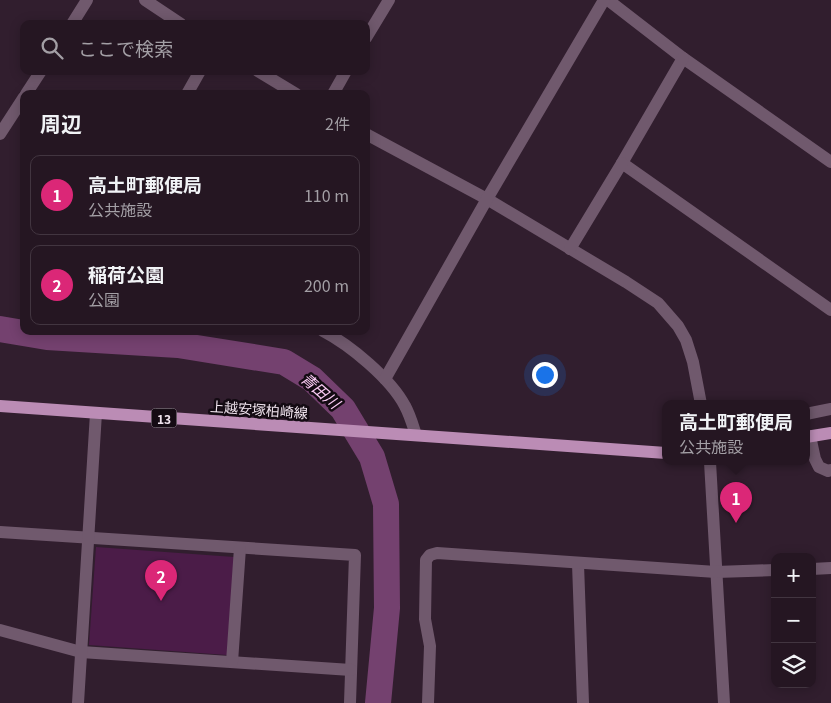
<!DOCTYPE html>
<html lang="ja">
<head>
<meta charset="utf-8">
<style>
  body { margin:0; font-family:Georgia,"Noto Sans JP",serif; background:#2d1f2a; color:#f1f3f6 }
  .controls { position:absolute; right:15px; bottom:15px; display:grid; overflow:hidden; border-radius:10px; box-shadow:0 2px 12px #0003 }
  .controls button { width:45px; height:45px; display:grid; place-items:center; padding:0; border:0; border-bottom:1px solid #423540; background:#251622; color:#f1f3f6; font:25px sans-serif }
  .you { position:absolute; left:544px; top:374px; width:18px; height:18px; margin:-12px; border:4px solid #fff; border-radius:50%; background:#1a73e8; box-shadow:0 0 0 8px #1a73e833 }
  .badge { display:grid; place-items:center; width:32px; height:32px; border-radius:50%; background:#db2777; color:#fff; font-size:16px; font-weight:700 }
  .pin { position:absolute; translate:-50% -41px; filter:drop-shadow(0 1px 2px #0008) }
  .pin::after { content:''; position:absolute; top:26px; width:18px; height:15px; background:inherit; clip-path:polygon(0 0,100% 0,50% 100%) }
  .popup { position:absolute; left:662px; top:400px; width:148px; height:65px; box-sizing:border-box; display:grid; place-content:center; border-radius:10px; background:#251622; filter:drop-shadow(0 1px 4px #0005); font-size:16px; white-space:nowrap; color:#a39fa5 }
  .popup b { font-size:19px; color:#f1f3f6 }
  .popup::after { content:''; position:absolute; left:50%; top:100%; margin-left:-10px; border:10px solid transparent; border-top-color:#251622 }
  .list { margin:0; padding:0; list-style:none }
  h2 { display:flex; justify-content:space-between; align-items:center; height:65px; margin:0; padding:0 20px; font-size:21px }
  h2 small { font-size:16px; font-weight:400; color:#a39fa5 }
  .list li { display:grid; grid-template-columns:32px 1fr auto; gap:15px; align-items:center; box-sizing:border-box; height:80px; margin:0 10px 10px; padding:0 10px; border:1px solid #423540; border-radius:10px }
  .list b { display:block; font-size:19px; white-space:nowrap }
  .list p { margin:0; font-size:16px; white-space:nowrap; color:#a39fa5 }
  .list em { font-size:16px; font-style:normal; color:#a39fa5 }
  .icon { flex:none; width:28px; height:28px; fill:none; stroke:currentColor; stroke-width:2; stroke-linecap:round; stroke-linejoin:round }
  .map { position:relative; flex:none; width:831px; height:703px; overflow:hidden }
  .search { position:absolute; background:#251622; box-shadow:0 2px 12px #0003; left:20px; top:20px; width:350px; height:55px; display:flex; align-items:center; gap:12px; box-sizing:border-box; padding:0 18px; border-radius:10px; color:#a39fa5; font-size:19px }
  .panel { position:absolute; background:#251622; box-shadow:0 2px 12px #0003; left:20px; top:90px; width:350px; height:245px; border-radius:10px }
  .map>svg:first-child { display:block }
  .green { fill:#4b1c48 }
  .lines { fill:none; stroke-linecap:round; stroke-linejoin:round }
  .river { stroke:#74416f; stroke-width:26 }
  .minor { stroke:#70596d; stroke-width:12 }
  .major { stroke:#bb8cb5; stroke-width:12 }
  .labels { text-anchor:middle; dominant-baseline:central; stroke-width:5; stroke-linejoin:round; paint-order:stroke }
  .shield { fill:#140b13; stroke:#ada2ac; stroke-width:1 }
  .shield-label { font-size:12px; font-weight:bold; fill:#efe3ed }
  .street-label { font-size:14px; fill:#efe3ed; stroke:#140b13 }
  .water-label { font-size:15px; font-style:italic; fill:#fbccf5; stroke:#140b13 }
</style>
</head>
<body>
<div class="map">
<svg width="831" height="703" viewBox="0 0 831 703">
  <rect width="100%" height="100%" fill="#311e2e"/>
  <!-- green -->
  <path class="green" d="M96 547 234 557 227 655 89 645Z"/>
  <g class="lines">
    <!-- river -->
    <path class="river" d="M0 329 47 337 178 345 284 362 312 379 343 409 372 457 386 504 387 608 378 703"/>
    <!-- minor -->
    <g class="minor">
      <path d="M145 0 181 24"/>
      <path d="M608 0 683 58 831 162"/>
      <path d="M72 24 87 0"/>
      <path d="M366 38 389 0"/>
      <path d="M683 58 622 163 831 310"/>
      <path d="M258 71 296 94"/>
      <path d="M26 94 41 71"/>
      <path d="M187 94 200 71"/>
      <path d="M333 94 346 71"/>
      <path d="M0 134 24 97"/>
      <path d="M366 134 487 199 626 282 658 303 678 326 686 340 693 362 701 404"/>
      <path d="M570 249 622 163"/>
      <path d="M323 331C350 345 391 379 405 406 410 415 413 426 416 435"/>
      <path d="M385 379 487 199 604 0"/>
      <path d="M806 414 831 409"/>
      <path d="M810 436 815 459 819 467 828 471 831 470"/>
      <path d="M710 462 724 703"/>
      <path d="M0 532 355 555 350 703"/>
      <path d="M578 564 583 703"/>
      <path d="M812 569 831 568"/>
      <path d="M0 630 81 652 351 670"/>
      <path d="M232 662 240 548"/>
      <path d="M78 703 96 413"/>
      <path d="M428 703 430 646 425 619 426 560 430 555 437 553 716 572 775 570"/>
    </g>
    <!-- major -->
    <g class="major">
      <path d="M0 406 666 453"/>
      <path d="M806 437 831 433"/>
    </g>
  </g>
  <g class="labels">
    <!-- shield labels -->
    <rect class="shield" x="151.5" y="408.5" width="25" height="19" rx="4"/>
    <g class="shield-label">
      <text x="164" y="418">13</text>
    </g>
    <!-- street labels -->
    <g class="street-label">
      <text transform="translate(259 409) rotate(4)">上越安塚柏崎線</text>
    </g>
    <!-- water labels -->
    <g class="water-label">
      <text transform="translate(321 390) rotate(41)">青田川</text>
    </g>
  </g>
</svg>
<div class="controls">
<button>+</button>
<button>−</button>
<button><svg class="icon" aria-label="layers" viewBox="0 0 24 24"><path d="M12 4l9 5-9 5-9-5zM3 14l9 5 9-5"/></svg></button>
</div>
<div class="you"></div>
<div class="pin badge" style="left:736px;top:523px">1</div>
<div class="popup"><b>高土町郵便局</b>公共施設</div>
<div class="pin badge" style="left:161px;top:601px">2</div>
<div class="search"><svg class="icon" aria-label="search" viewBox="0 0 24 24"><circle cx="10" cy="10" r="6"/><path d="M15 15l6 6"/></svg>ここで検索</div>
<section class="panel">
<h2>周辺<small>2件</small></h2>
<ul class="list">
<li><span class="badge">1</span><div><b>高土町郵便局</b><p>公共施設</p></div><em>110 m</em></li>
<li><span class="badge">2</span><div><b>稲荷公園</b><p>公園</p></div><em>200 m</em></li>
</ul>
</section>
</div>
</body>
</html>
